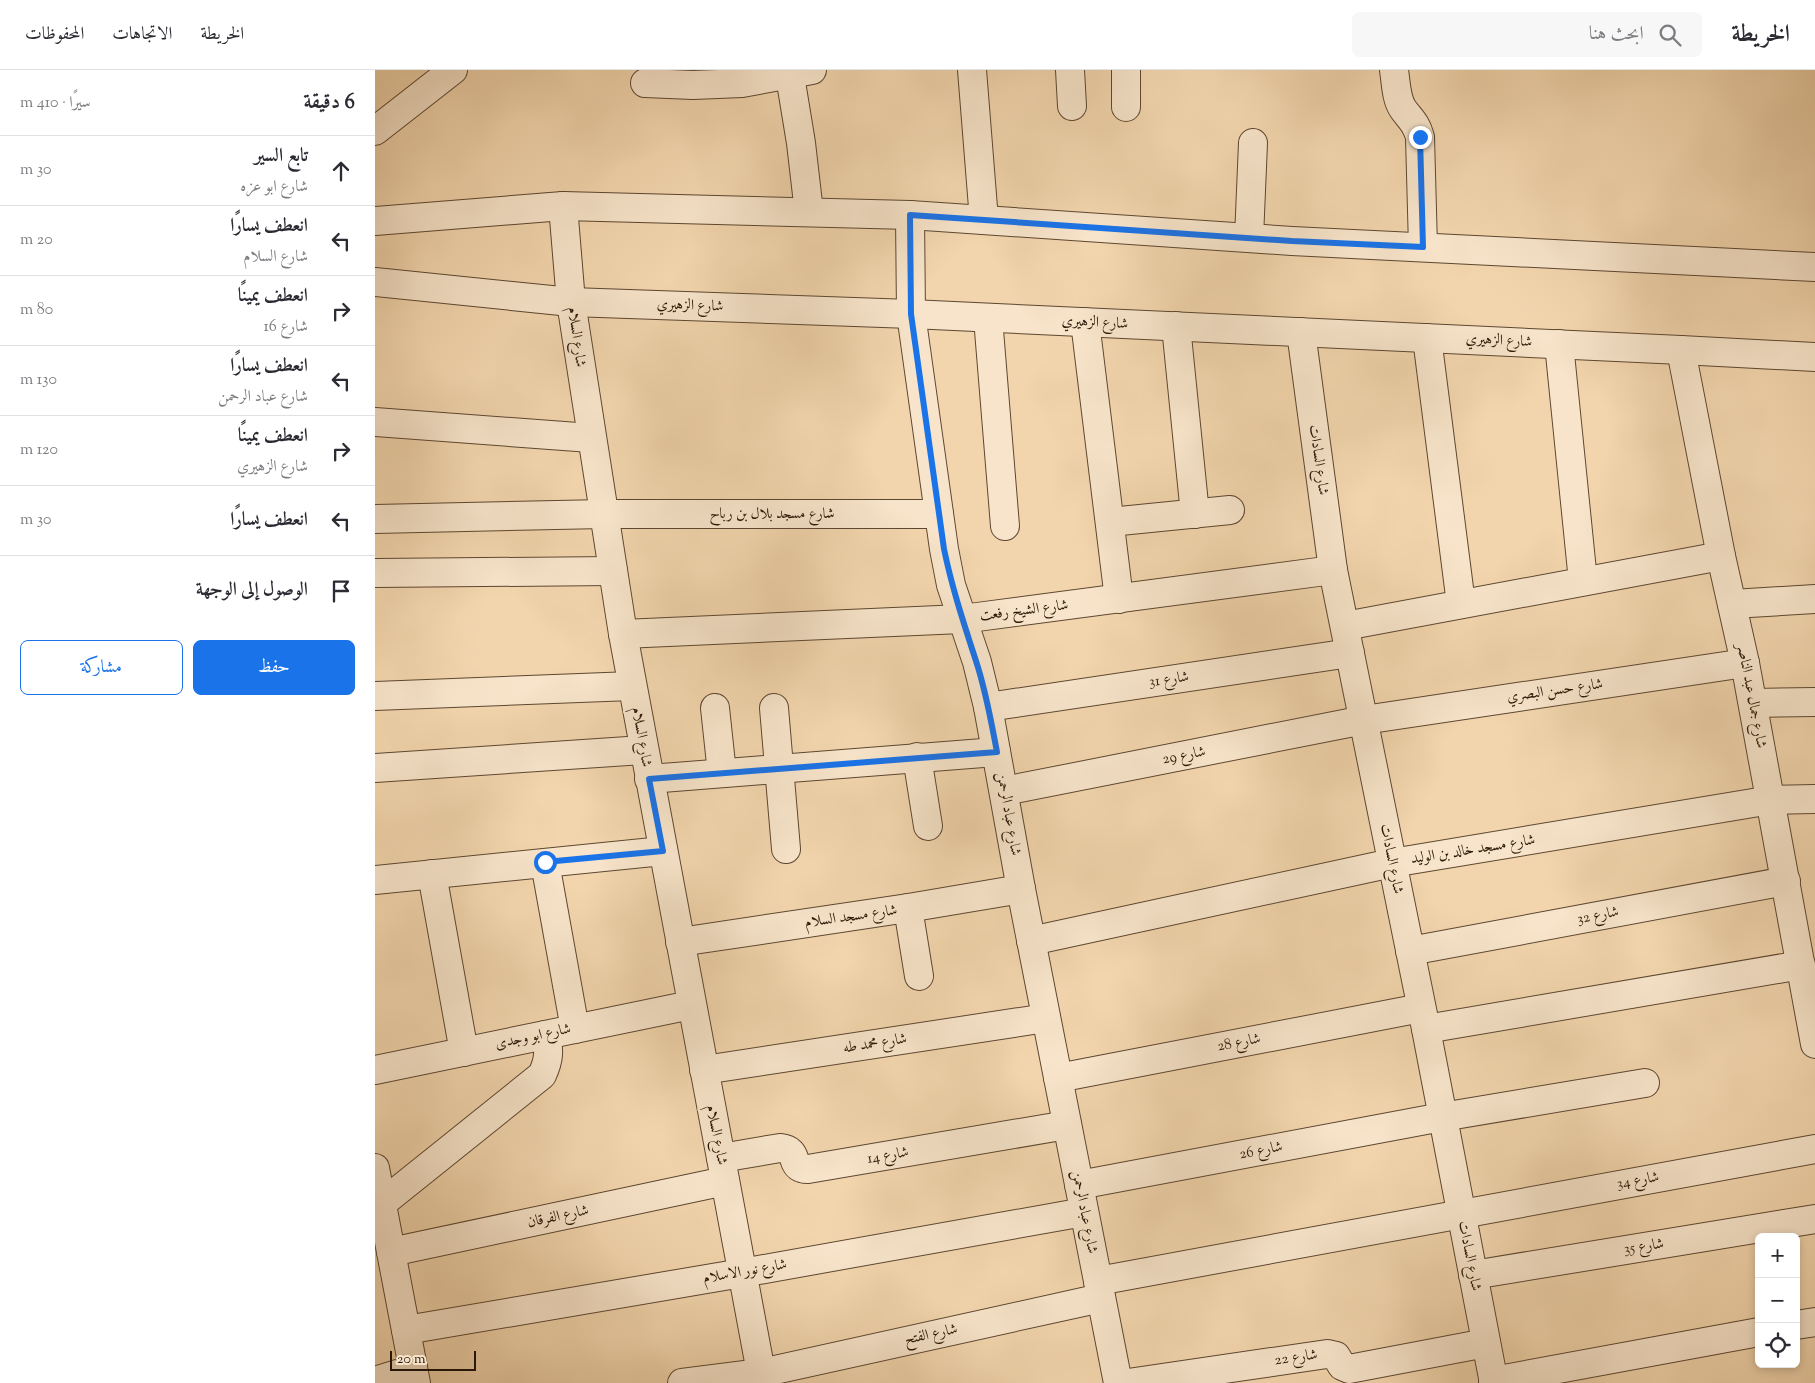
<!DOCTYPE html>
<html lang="ar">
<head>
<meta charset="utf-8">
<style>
  body { margin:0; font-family:"Sorts Mill Goudy",Amiri,serif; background:#f7f7f7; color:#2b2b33; direction:rtl }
  .controls { position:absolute; right:15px; bottom:15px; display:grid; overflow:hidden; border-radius:8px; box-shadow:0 2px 8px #0003 }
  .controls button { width:45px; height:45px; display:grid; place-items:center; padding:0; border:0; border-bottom:1px solid #e1e1e2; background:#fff; color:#2b2b33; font:25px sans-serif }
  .scale { position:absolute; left:15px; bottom:12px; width:86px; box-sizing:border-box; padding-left:5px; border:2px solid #2b1808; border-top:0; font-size:14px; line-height:18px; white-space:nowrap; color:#2b1808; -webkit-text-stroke:4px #f7e4ca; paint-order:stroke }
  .stop { position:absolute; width:15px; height:15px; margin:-11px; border:4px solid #1a73e8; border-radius:50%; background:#fff }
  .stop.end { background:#1a73e8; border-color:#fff; box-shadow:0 1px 5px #0008 }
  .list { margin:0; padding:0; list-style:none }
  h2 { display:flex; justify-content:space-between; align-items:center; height:65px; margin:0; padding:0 20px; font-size:21px }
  h2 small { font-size:16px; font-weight:400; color:#7c7c81 }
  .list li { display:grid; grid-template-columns:32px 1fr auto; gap:15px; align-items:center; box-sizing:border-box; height:70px; padding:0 20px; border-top:1px solid #e1e1e2 }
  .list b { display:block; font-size:19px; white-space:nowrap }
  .list p { margin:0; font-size:16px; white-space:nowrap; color:#7c7c81 }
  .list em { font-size:16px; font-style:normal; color:#7c7c81 }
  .actions { display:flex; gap:10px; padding:15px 20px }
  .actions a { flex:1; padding:11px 0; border:1px solid #1a73e8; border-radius:8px; text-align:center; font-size:18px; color:#1a73e8 }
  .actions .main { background:#1a73e8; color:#fff }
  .icon { flex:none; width:28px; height:28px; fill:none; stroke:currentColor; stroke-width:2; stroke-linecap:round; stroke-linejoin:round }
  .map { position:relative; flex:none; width:1440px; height:1313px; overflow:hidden; direction:ltr }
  header { display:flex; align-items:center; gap:30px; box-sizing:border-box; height:70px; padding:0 25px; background:#fff; border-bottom:1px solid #e1e1e2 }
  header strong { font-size:24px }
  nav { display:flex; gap:28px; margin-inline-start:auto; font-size:18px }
  .search { width:350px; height:45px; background:#f7f7f7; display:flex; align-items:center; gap:12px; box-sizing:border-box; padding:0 18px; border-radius:8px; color:#7c7c81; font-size:19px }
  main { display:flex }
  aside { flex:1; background:#fff }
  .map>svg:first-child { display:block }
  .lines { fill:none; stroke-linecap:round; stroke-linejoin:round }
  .minor-casing { stroke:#5d4731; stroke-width:30 }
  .tertiary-casing { stroke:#5d4731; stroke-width:30 }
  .minor { stroke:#f7e4ca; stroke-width:28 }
  .tertiary { stroke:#f7e4ca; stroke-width:28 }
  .route { stroke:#1a73e8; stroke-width:6 }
  .labels { text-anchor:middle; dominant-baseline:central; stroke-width:4.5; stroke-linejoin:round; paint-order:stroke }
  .street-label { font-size:15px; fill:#2b1808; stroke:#f7e4ca }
</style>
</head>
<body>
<header>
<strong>الخريطة</strong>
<div class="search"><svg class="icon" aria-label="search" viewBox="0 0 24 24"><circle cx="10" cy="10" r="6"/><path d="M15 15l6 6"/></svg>ابحث هنا</div>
<nav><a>الخريطة</a><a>الاتجاهات</a><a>المحفوظات</a></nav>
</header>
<main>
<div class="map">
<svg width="1440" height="1313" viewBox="0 0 1440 1313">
  <rect width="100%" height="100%" fill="#f2d5ad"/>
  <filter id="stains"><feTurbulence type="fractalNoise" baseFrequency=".004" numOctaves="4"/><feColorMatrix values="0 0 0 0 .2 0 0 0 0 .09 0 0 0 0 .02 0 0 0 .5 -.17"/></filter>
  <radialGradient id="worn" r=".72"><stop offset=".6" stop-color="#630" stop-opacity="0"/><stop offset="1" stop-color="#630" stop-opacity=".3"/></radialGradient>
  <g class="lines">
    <!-- minor casing -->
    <g class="minor-casing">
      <g id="minor">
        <path d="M414 0 426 73 434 142"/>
        <path d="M597 0 609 150"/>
        <path d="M695 0 697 36"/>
        <path d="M751 0V37"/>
        <path d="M1019 0C1021 13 1021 29 1028 39 1036 50 1041 53 1045 67L1048 177"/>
        <path d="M270 13 318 15 367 13 437 0"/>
        <path d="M188 136 196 232 248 564 388 1313"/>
        <path d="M535 145 536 244 569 479 576 515 602 592 613 637 646 819 743 1313"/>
        <path d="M0 151 188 136 535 145 917 171 1440 197"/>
        <path d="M874 168 878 73"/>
        <path d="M0 212 196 232 536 244 1306 280 1440 287"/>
        <path d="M613 248 630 456"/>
        <path d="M710 252 744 529"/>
        <path d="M801 256 820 444"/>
        <path d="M926 262 958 500 1051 959 1119 1313"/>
        <path d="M1052 268 1086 534"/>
        <path d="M1184 274 1208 511"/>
        <path d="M1306 280 1346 486 1370 593 1440 974"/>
        <path d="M0 352 216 368"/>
        <path d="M0 449 229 444H564"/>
        <path d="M735 452 855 440"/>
        <path d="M0 503 238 501"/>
        <path d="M1357 534 1440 529"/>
        <path d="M970 556 1346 486"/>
        <path d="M248 564 587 549 958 500"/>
        <path d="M0 626 257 616"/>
        <path d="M1378 633 1440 632"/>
        <path d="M613 637 975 583"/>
        <path d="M340 638 347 703"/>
        <path d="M399 638 411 779"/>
        <path d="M542 687 553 756"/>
        <path d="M0 698 268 680"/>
        <path d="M274 709 621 682"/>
        <path d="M629 721 989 650 1370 593"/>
        <path d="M170 793 200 959"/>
        <path d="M57 804 89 982"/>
        <path d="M0 810 288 781"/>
        <path d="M533 838 544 906"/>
        <path d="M656 871 1017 793 1396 730 1440 729"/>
        <path d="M305 872 533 838 646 819"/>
        <path d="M1035 881 1411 811"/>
        <path d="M1051 959 1426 895"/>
        <path d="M0 1000 316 935"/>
        <path d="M329 1000 671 948"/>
        <path d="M683 1008 1046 938"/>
        <path d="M346 1088 405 1078C427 1080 412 1099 433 1099L692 1055"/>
        <path d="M0 1098 41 1313"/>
        <path d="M704 1115 1067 1047 1270 1013"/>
        <path d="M0 1139 167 1005C174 990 175 980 170 965"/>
        <path d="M16 1182 350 1111"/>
        <path d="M1098 1205 1440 1149"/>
        <path d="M723 1211 1440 1079"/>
        <path d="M1421 1255 1440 1252"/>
        <path d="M31 1260 367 1203 709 1142"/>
        <path d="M0 1311 38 1299"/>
        <path d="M1118 1311 1384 1262"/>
        <path d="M307 1313 386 1303 726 1228"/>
        <path d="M753 1313 952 1284 961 1286 967 1296 974 1299 1111 1273"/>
      </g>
    </g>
    <!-- tertiary casing -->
    <g class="tertiary-casing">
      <path id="tertiary" d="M0 61 78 0"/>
    </g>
    <!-- minor -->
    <use href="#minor" class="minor"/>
    <!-- tertiary -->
    <use href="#tertiary" class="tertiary"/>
  </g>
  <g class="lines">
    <!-- route -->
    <path class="route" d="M170 792 288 781 274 709 622 682C616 651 611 621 601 591 589 554 577 518 569 479L536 244 535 145 917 171 1048 177 1045 67"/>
  </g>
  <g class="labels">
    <!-- street labels -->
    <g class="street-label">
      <text transform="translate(315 236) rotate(2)">شارع الزهيري</text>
      <text transform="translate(720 253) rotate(3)">شارع الزهيري</text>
      <text transform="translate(201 267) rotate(82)">شارع السلام</text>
      <text transform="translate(1124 271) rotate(3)">شارع الزهيري</text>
      <text transform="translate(943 390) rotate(82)">شارع السادات</text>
      <text x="397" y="444">شارع مسجد بلال بن رباح</text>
      <text transform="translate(649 541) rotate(-7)">شارع الشيخ رفعت</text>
      <text transform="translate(794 610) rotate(-8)">شارع 31</text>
      <text transform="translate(1180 621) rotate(-8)">شارع حسن البصري</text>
      <text transform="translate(1376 626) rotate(79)">شارع جمال عبد الناصر</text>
      <text transform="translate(266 667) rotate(80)">شارع السلام</text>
      <text transform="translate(809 686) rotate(-11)">شارع 29</text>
      <text transform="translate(633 744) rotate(80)">شارع عباد الرحمن</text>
      <text transform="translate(1098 780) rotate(-9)">شارع مسجد خالد بن الوليد</text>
      <text transform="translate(1016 789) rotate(79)">شارع السادات</text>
      <text transform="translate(1223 846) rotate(-11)">شارع 32</text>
      <text transform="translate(476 847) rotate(-8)">شارع مسجد السلام</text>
      <text transform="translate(158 967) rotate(-12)">شارع ابو وجدى</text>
      <text transform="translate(864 973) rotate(-11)">شارع 28</text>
      <text transform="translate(500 974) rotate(-9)">شارع محمد طه</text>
      <text transform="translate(341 1065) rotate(79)">شارع السلام</text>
      <text transform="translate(886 1081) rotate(-11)">شارع 26</text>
      <text transform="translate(513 1086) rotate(-10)">شارع 14</text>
      <text transform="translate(1263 1111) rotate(-10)">شارع 34</text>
      <text transform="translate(709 1142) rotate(79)">شارع عباد الرحمن</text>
      <text transform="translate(183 1147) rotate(-12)">شارع الفرقان</text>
      <text transform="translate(1269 1177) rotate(-9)">شارع 35</text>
      <text transform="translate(1094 1186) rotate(79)">شارع السادات</text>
      <text transform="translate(370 1202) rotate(-10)">شارع نور الاسلام</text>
      <text transform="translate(556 1265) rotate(-12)">شارع الفتح</text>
      <text transform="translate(921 1288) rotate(-8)">شارع 22</text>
    </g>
  </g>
  <rect width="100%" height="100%" filter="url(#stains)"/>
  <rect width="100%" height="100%" fill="url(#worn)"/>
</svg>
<div class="controls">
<button>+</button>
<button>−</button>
<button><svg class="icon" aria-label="locate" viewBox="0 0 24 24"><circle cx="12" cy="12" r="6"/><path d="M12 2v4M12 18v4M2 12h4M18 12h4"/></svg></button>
</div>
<div class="scale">20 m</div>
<div class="stop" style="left:170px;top:792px"></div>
<div class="stop end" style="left:1045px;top:67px"></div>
</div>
<aside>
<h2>6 دقيقة<small>سيرًا · 410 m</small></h2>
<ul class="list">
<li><svg class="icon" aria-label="ahead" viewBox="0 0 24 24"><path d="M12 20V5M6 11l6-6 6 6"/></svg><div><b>تابع السير</b><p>شارع ابو عزه</p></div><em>30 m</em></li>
<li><svg class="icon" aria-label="left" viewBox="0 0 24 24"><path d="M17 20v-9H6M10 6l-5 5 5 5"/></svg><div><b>انعطف يسارًا</b><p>شارع السلام</p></div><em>20 m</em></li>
<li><svg class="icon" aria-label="right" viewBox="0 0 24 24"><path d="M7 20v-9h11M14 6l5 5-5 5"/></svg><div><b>انعطف يمينًا</b><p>شارع 16</p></div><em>80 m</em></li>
<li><svg class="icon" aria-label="left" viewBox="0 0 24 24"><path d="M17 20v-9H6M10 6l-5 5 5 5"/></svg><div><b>انعطف يسارًا</b><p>شارع عباد الرحمن</p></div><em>130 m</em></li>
<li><svg class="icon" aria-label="right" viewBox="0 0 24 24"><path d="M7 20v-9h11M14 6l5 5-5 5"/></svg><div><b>انعطف يمينًا</b><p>شارع الزهيري</p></div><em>120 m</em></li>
<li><svg class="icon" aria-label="left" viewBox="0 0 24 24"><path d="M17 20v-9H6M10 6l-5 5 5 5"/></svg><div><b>انعطف يسارًا</b></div><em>30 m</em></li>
<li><svg class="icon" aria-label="arrive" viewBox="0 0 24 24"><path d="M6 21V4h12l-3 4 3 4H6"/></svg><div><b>الوصول إلى الوجهة</b></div></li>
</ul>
<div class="actions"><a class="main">حفظ</a><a>مشاركة</a></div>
</aside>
</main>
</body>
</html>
